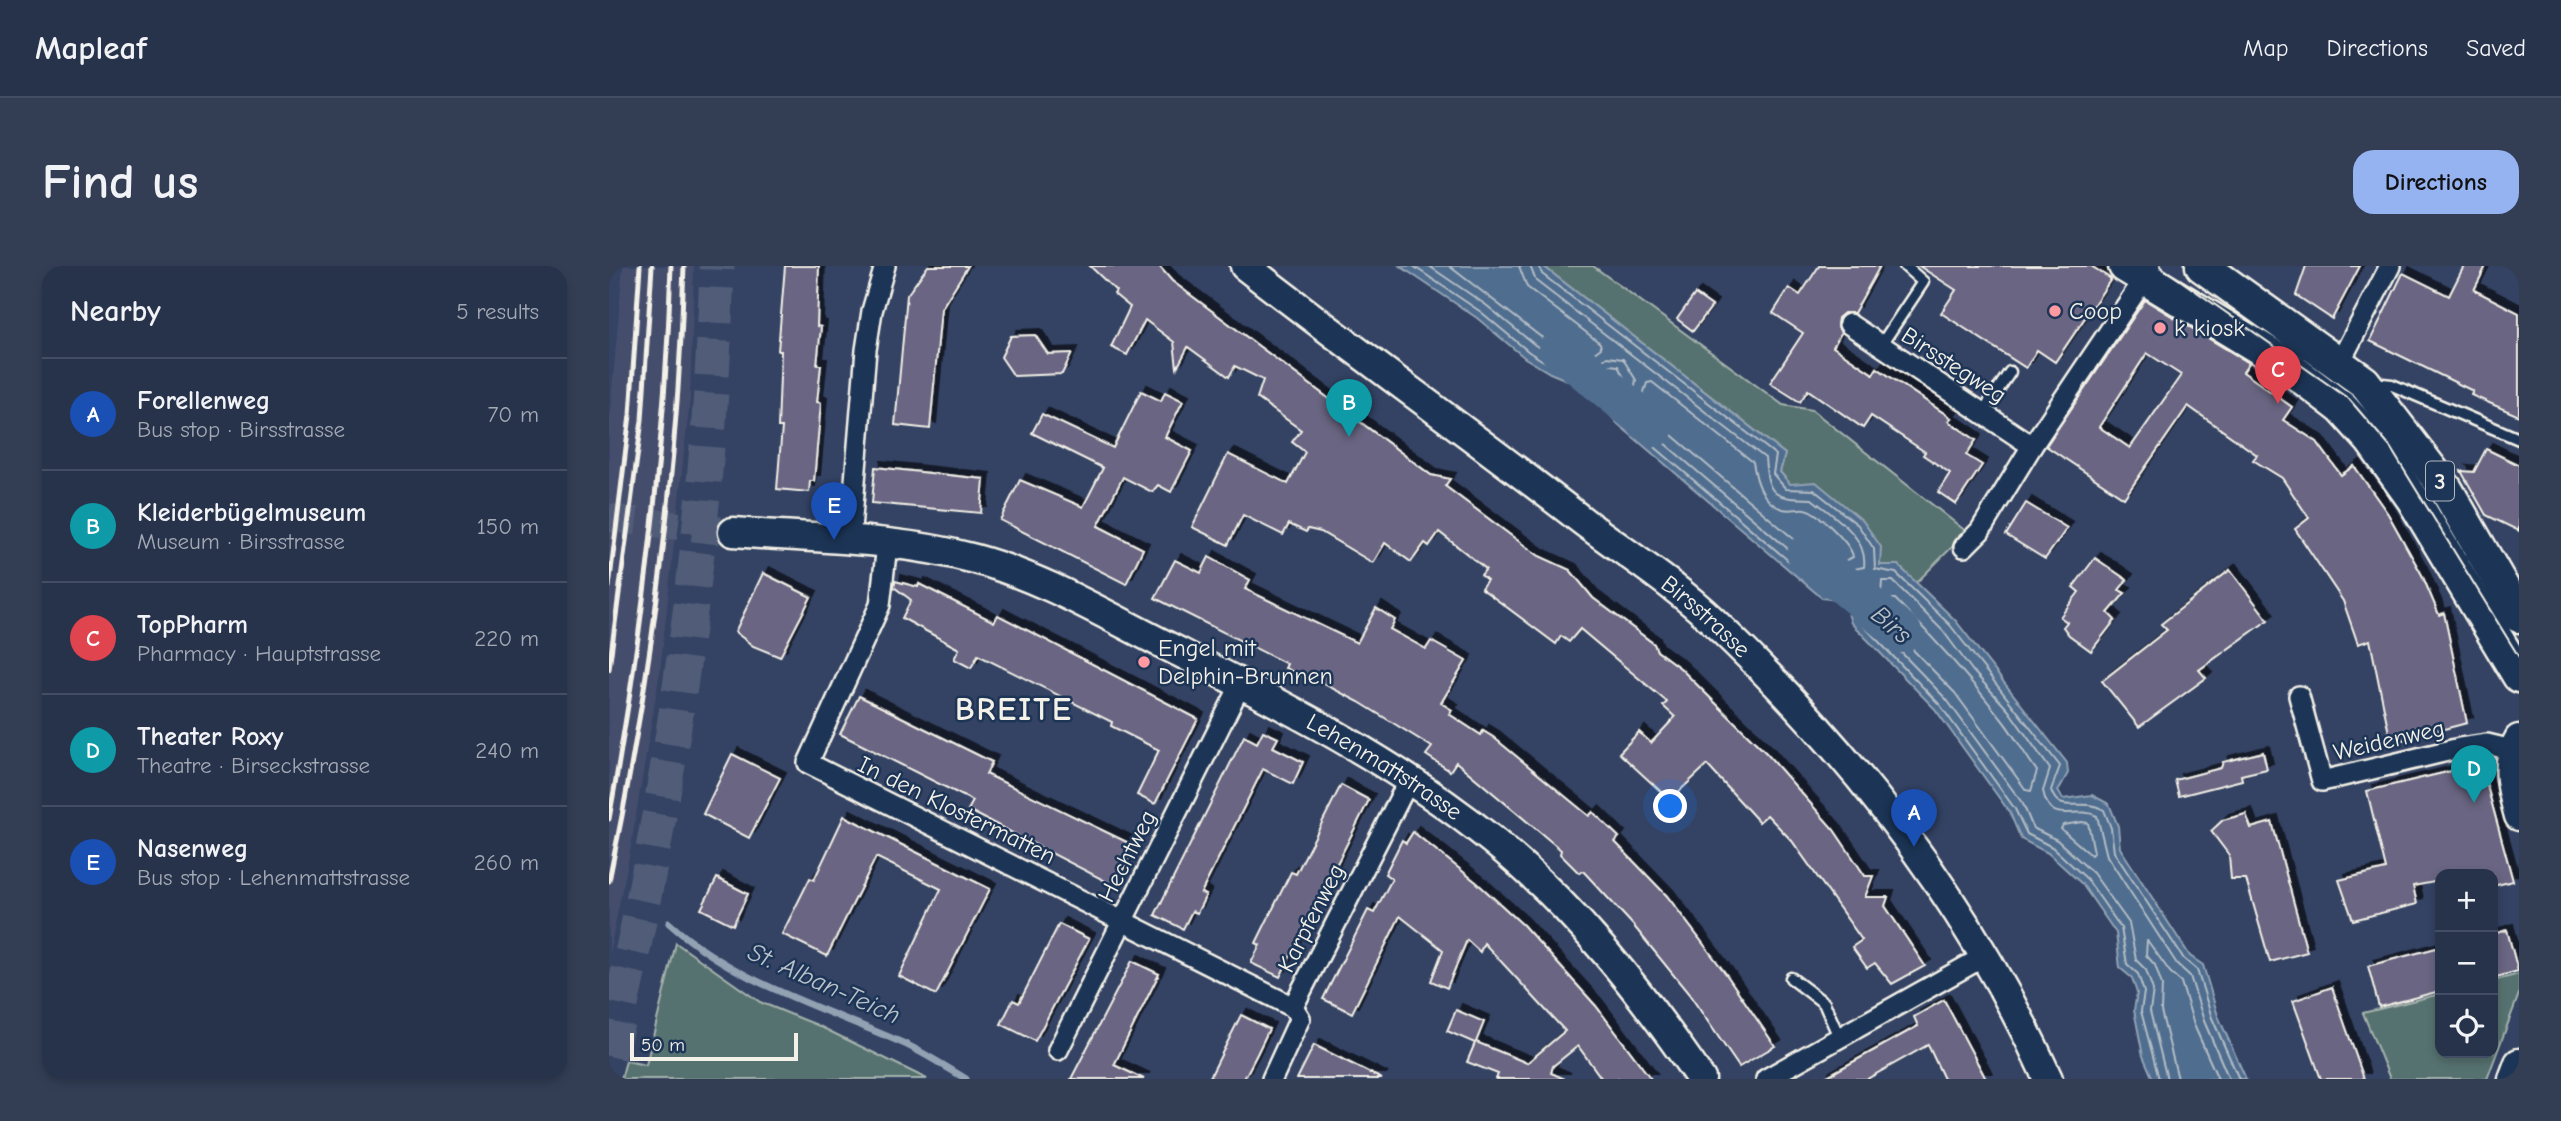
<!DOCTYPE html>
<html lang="en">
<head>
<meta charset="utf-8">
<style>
  body { margin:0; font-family:"Comic Neue",sans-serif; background:#333e55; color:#f1f3f6 }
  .controls { position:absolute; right:21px; bottom:21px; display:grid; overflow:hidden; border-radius:14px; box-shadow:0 4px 10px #0003 }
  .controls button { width:63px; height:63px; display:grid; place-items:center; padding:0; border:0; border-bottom:2px solid #434d63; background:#27324b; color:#f1f3f6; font:35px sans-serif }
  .scale { position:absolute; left:21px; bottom:18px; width:168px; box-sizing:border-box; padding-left:7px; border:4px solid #f4f1e8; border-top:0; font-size:19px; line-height:24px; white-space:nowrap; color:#f4f1e8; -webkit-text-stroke:5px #1d3557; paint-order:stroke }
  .you { position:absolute; left:1062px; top:541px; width:24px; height:24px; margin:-18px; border:5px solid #fff; border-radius:50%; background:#1a73e8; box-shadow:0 0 0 10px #1a73e833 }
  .badge { display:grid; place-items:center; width:46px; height:46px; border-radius:50%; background:#95b2f1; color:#fff; font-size:23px; font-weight:700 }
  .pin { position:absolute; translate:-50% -58px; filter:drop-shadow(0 2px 4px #0008) }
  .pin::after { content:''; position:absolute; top:37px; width:24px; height:21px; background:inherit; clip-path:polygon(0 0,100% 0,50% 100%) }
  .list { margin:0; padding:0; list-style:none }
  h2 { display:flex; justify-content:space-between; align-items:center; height:91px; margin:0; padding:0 28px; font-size:30px }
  h2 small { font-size:23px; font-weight:400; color:#a4aab5 }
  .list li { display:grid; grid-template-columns:46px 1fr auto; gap:21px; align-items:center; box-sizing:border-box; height:112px; padding:0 28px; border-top:2px solid #434d63 }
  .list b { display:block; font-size:26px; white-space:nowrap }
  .list p { margin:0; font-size:23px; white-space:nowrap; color:#a4aab5 }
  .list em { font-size:23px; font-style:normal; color:#a4aab5 }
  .icon { flex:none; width:38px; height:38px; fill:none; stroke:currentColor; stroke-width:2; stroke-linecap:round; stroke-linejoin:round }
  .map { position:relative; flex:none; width:1910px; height:813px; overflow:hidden; border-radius:21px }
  header { display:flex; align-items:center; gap:42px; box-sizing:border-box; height:98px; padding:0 35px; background:#27324b; border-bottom:2px solid #434d63 }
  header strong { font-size:33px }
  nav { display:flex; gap:38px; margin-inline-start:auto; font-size:24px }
  .intro { display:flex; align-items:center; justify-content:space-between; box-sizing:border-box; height:168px; padding:0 42px }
  h1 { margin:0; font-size:49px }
  .button { padding:18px 32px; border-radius:21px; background:#95b2f1; color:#111; font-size:24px; font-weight:700 }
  main { display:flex; gap:42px; padding:0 42px }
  aside { flex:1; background:#27324b; border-radius:21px; box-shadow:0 4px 10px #0003 }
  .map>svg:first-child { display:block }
  .built { fill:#444d6d }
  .green { fill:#56726f; stroke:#a5b2ac; stroke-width:2 }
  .water { fill:#506d8f; stroke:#92a2b3; stroke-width:2 }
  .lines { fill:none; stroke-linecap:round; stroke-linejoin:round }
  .shore { stroke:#b2bcc4; stroke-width:2 }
  .stream { stroke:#92a2b3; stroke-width:7 }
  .river { stroke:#506d8f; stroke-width:40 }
  .building { fill:#696582; stroke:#f4f1e8; stroke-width:2; fill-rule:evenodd; filter:url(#shadow) }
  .secondary-tunnel { stroke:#515d78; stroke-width:28; stroke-dasharray:28 14; stroke-linecap:butt }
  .highway-tunnel { stroke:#515d78; stroke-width:35; stroke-dasharray:35 18; stroke-linecap:butt }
  .lane-casing { stroke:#f4f1e8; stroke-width:15 }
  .street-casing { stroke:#f4f1e8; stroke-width:24 }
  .secondary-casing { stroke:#f4f1e8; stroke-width:33 }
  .primary-casing { stroke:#f4f1e8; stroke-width:37 }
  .lane { stroke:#1d3557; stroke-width:10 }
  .street { stroke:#1d3557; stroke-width:19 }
  .secondary { stroke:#1d3557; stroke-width:28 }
  .primary { stroke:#1d3557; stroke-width:32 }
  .tram { stroke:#f4f1e8; stroke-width:2 }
  .rail { stroke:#f4f1e8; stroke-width:5 }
  .poi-dot { fill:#ff9aa2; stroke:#1d3557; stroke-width:2.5 }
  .labels { text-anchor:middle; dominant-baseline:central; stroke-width:5; stroke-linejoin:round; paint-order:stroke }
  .shield { fill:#1d3557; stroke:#b4b9bc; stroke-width:2 }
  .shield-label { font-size:23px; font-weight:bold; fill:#f4f1e8 }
  .poi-label { font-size:24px; fill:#f4f1e8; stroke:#1d3557; text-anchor:start }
  .street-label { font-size:24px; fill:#f4f1e8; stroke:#1d3557 }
  .water-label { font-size:26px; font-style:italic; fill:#bbc3c9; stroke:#1d3557 }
  .district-label { font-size:32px; font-weight:bold; letter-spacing:2px; fill:#f4f1e8; stroke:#1d3557 }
</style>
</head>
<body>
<header>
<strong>Mapleaf</strong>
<nav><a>Map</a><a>Directions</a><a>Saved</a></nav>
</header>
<div class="intro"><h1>Find us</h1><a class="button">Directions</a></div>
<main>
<aside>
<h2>Nearby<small>5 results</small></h2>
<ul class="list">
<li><span class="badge" style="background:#1a4fb4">A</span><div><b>Forellenweg</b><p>Bus stop · Birsstrasse</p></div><em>70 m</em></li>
<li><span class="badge" style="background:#0f9aa8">B</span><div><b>Kleiderbügelmuseum</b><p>Museum · Birsstrasse</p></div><em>150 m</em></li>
<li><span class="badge" style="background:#e0444e">C</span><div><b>TopPharm</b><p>Pharmacy · Hauptstrasse</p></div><em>220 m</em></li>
<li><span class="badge" style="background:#0f9aa8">D</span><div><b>Theater Roxy</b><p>Theatre · Birseckstrasse</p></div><em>240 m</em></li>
<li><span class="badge" style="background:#1a4fb4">E</span><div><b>Nasenweg</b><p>Bus stop · Lehenmattstrasse</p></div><em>260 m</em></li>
</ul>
</aside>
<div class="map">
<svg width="1910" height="813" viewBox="0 0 1910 813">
  <defs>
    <filter id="shadow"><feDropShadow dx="6" dy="-6" stdDeviation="0" flood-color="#0009"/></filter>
  </defs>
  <rect width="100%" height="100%" fill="#344364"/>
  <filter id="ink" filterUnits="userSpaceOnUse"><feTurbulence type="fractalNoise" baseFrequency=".0143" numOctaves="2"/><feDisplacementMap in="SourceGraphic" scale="14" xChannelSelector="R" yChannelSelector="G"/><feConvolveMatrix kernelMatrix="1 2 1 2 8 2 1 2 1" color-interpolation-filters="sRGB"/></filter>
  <g filter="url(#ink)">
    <!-- built -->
    <path class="built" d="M14 0H85L81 133 51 405 20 591 0 688V157Z"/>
    <!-- green -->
    <g class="green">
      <path d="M934 0H984L1174 139 1203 144 1358 266 1307 317 1289 299H1271L1181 218 1171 206 1176 188Z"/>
      <path d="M67 677 151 736 208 759 318 813H12L17 795 37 799Z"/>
      <path d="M1910 708V728L1878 813H1781L1754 747 1831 728V787H1884V715Z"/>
    </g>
    <!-- water -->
    <path class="water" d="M791 0H934L1176 188 1171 206 1181 218 1207 216 1254 255 1272 281 1271 299H1289L1346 354 1458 497 1459 507 1449 525 1454 533 1483 529 1500 538 1509 560 1511 582 1581 690 1594 699 1609 750 1637 813H1544L1534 790 1525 744 1528 727 1523 712 1511 702 1507 667 1473 618 1439 587 1412 573 1401 547 1326 443 1242 357 1239 347 1257 324 1248 318 1228 334 1213 332 1009 158 992 139 1012 116 1005 105 982 124 941 107 916 92 868 52Z"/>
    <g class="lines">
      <!-- shore -->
      <g class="shore">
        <path d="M804 0 872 46 920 86 944 101 980 115 1001 99 1009 100 1018 118 1002 139 1014 154 1215 325 1226 326 1247 311 1261 318 1263 327 1248 349 1249 354 1331 439 1406 543 1418 568 1443 581 1478 613 1512 662 1518 698 1529 708 1535 726 1532 745 1550 813"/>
        <path d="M820 0 877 39 926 79 948 93 979 105 998 91 1014 93 1027 114 1025 124 1014 138 1020 147 1219 317 1240 304 1255 301C1259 270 1225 251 1203 233 1165 232 1159 231 1156 192L927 15 921 0"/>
        <path d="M840 0 932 71 977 93 992 82 991 77 918 21 910 0"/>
        <path d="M930 0 933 8 1167 189 1164 208 1177 223 1205 224 1249 259 1265 283 1266 303 1287 307 1341 359 1451 500 1442 524C1450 551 1472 530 1495 544L1502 562 1505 586 1575 693 1588 704 1603 752 1630 813"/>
        <path d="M1043 116 1144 196C1147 215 1153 237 1174 243 1182 245 1189 242 1196 243 1208 245 1243 279 1244 291L1220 303 1030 141 1038 117Z"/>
        <path d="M1282 333H1286C1324 371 1359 410 1391 451 1405 468 1415 488 1428 505L1422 525 1417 524 1346 427 1273 352Z"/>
        <path d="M1473 556 1479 557 1485 586 1482 589 1452 563 1454 559Z"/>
        <path d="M1558 813 1541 745 1544 724 1537 704 1527 694 1520 657 1484 607 1448 574 1424 562 1414 538 1338 434 1260 353 1272 330 1273 315H1284L1334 365 1363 404 1400 445 1441 503 1434 525C1442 563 1466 538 1488 550L1498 590 1568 698 1581 710 1595 755 1620 813"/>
        <path d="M1569 813 1552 745 1553 719 1546 699 1537 689 1538 674 1561 706 1572 716 1585 759 1609 813"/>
      </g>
      <!-- stream -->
      <path class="stream" d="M60 657C126 717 216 742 296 778 317 788 337 801 357 813"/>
      <!-- river -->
      <g class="river">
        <path d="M950 83 1045 161"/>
        <path d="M1198 288 1293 367"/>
      </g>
    </g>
    <!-- building -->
    <g class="building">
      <path d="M176 0H210L208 60 212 61 208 99H212L208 136 212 137 205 215H201L200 226 168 223 173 161H169L172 85H169Z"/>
      <path d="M319 0H359L332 43 321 163 286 159 298 29Z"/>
      <path d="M481 0H550L563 15 822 209 841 213 836 220 912 277 930 290 961 304 984 332 1045 378 1048 385 1071 402 1158 488 1225 564 1256 610H1264L1256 631H1279L1276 640 1316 700 1283 718 1266 697 1258 702 1243 681 1253 674 1183 575 1158 549 1150 556 1098 499 1061 534 1010 487 1030 466 1042 477 1066 451 1054 440 1058 436 971 363 960 376 952 370 947 378 872 322 878 314 872 309 877 303 830 266 820 280 816 277 802 296 776 277 764 297 712 266 699 263 697 266 680 258 674 269 634 249 619 279 583 261 619 188 679 218 696 186 683 176 692 164 648 132 654 114 626 100 620 111 579 81 568 102 565 76 536 54 518 89 502 81 521 41 505 28 507 25Z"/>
      <path d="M1210 0H1271L1245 47H1235L1229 52 1228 58 1232 67 1224 81 1264 108 1268 102 1342 152 1339 155 1367 174 1357 189 1373 199 1347 238 1329 226 1341 207 1314 189 1316 186 1262 150 1254 162 1199 124 1191 136 1161 117 1194 67 1164 47 1180 22 1191 29Z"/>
      <path d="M1310 0H1482L1502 13 1446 96 1428 84 1417 102 1332 47 1347 24Z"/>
      <path d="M1697 0H1751L1723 53 1687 29Z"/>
      <path d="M1855 0H1877L1865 24 1910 47V150L1862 129 1864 125 1761 75 1794 7 1840 30Z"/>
      <path d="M1086 28 1103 40 1084 65 1068 53Z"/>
      <path d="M1536 34 1640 97 1634 106 1683 141 1674 154 1708 176 1732 209 1745 200 1779 248 1813 309 1830 349 1835 347 1858 457 1782 477 1761 374 1749 378 1734 335 1686 263 1700 252 1673 212 1644 194 1648 189 1579 140 1515 232 1437 180ZM1538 87 1572 109 1521 182 1490 161Z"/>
      <path d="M426 69 439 88 463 87 453 108 405 110 392 91 402 70Z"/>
      <path d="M532 125 552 135 556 126 574 135 556 171 583 185 562 226 549 219 543 226 514 211 489 260 534 283 517 318 391 254 411 214 474 241 494 202 423 167 433 148 504 182Z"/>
      <path d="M1877 183 1910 199V265L1877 249 1852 205 1865 206Z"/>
      <path d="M266 201 375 213 372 247 263 237Z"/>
      <path d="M1417 237 1458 262 1436 293 1397 269Z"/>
      <path d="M600 291 641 314 636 323 748 377 767 342 786 354 781 363 817 383 822 375 857 395 832 437 843 444 840 448 872 469 874 465 884 471 980 550 984 546 1010 571 1006 576 1058 630 1117 708 1166 780 1130 801 1080 728 1024 659 974 605 970 607 951 588 952 584 847 496 841 505 817 489 823 481 750 436 694 407 692 410 676 402 678 398 546 332 566 294 592 307Z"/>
      <path d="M1486 292 1518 314 1510 324 1516 327 1499 347 1506 354 1482 385 1460 369 1454 361 1458 356 1451 351 1470 326 1464 321Z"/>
      <path d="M1621 304 1659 354 1590 404 1597 412 1530 461 1493 415 1558 364 1552 358Z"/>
      <path d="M154 307 202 331 171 391 144 380 126 366Z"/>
      <path d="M286 315 309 321 310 318 385 356 389 349 589 453 546 538 528 529 550 484 502 460 503 456 369 389 362 402 345 393 350 383 293 352 302 334 285 321Z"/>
      <path d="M250 430 383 496 377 508 526 580 506 620 359 544 364 535 231 468Z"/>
      <path d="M654 465 669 472 664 481 694 496 684 518 654 503 592 627 597 629 588 647 583 645 574 663 546 649 635 470 648 477Z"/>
      <path d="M1654 486 1658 503 1632 509 1633 514 1570 530 1566 514 1612 502 1614 496Z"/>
      <path d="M123 488 171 512 140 572 94 548Z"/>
      <path d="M1872 498 1904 615 1884 620V608H1831V615L1804 620 1808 638 1744 654 1730 614 1777 603 1758 525Z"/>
      <path d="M732 519 760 534 671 711 642 697 651 679 647 677 682 606 687 608Z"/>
      <path d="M1637 548 1642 562 1663 556 1698 686 1661 696 1637 613H1622L1620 589 1602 565 1614 554Z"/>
      <path d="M235 550 381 623 327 729 290 710 332 623 267 591 218 690 173 668 201 612 205 614Z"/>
      <path d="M804 566 867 616 914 659 987 740 1042 813H993L969 780 944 800 942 807 956 813H887L889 808 858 796 866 777 838 765 847 744 875 756 867 776 918 797 956 765 875 677 871 686 858 674 838 722 822 715 834 684 791 650 743 747 714 733 759 644 765 647 783 613 776 608 793 574 797 577Z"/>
      <path d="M108 612 139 628 124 659 92 643Z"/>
      <path d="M450 658 480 673 426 775 392 758 404 734 410 737Z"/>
      <path d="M1898 664 1909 705 1884 712V668Z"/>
      <path d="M1831 681V725L1770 741 1759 700Z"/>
      <path d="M523 695 550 708 505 799 535 813H462Z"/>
      <path d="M1723 721 1735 756 1755 813H1712L1684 735Z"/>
      <path d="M1335 734 1377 813H1335L1319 779 1258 813H1213L1309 760 1305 751Z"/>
      <path d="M632 749 660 763 648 788 635 813H600Z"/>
      <path d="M705 779 773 813H688Z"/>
    </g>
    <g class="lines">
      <!-- secondary-tunnel -->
      <path class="secondary-tunnel" d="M0 252 124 266"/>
      <!-- highway-tunnel -->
      <path class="highway-tunnel" d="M0 790C62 530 100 267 108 0"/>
      <!-- lane casing -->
      <g class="lane-casing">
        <g id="lane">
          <path d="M1272 79 1314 16 1296 0"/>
          <path d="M1764 117 1783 119 1910 173"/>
          <path d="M1373 147 1401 106"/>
          <path d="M1182 712 1215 737 1230 771"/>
        </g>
      </g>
      <!-- street casing -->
      <g class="street-casing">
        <g id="street">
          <path d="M1240 58 1423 180 1542 3"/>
          <path d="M1731 96 1781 0"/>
          <path d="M241 275 257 84 263 45 276 0"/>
          <path d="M278 279 271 339 199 497 684 741 691 752 663 813"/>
          <path d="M1355 281 1371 265 1423 180"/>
          <path d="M1690 430 1713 515 1851 482 1878 478 1903 484"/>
          <path d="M684 741 801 512"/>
          <path d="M449 784 632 418"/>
          <path d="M1157 813 1376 690"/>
        </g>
      </g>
      <!-- secondary casing -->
      <g class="secondary-casing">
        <g id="secondary">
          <path id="s1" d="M636 0C748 87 863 169 975 256 1018 288 1066 319 1104 355 1243 486 1361 639 1439 813"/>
          <path id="s2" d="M124 266C203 272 289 272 366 293 436 312 501 352 566 384 676 440 787 496 883 574 966 641 1032 726 1092 813"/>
          <path d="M1910 473C1895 497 1903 524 1910 550"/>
          <path d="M1904 813 1910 797"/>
        </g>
      </g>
      <!-- primary casing -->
      <g class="primary-casing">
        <g id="primary">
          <path d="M1516 0 1669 93 1733 142 1762 174 1804 233 1910 410"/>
          <path d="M1593 0 1755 116 1837 223 1910 350"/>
        </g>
      </g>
      <!-- lane -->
      <use href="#lane" class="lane"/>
      <!-- street -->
      <use href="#street" class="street"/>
      <!-- secondary -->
      <use href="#secondary" class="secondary"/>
      <!-- primary -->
      <use href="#primary" class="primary"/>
      <!-- tram -->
      <path class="tram" d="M1551 0 1740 133 1781 181 1910 391"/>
      <!-- rail -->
      <g class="rail">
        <path d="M0 321 21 149 31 0"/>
        <path d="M0 403 33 154 43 0"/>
        <path d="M0 553C33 370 56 186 62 0"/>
        <path d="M0 615C42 413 69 206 75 0"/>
      </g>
    </g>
  </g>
  <!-- markers -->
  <g class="poi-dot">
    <circle cx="1446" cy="45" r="7"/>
    <circle cx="1551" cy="62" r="7"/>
    <circle cx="535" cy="396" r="7"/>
  </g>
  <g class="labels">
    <!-- shield labels -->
    <rect class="shield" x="1817" y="195.5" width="28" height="39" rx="5"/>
    <g class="shield-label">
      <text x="1831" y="215">3</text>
    </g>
    <!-- poi labels -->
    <g class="poi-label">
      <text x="1460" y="45">Coop</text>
      <text x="1565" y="62">k kiosk</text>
      <text x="549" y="382">Engel mit<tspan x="549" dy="28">Delphin-Brunnen</tspan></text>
    </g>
    <!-- street labels -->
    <g class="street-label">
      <text transform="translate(1345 99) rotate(33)">Birsstegweg</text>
      <text stroke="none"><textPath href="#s1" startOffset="579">Birsstrasse</textPath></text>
      <text transform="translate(1780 474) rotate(-13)">Weidenweg</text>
      <text stroke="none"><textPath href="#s2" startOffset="704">Lehenmattstrasse</textPath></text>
      <text transform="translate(348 544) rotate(26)">In den Klostermatten</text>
      <text transform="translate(518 590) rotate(-63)">Hechtweg</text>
      <text transform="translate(702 652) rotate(-63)">Karpfenweg</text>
    </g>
    <!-- water labels -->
    <g class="water-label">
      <text transform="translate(1282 359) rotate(41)">Birs</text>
      <text transform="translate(215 718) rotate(24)">St. Alban-Teich</text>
    </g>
    <!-- district labels -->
    <g class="district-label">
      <text x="405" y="443">BREITE</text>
    </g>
  </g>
</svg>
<div class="controls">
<button>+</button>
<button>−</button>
<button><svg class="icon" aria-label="locate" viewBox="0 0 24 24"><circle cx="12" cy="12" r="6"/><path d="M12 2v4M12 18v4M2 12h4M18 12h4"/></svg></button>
</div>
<div class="scale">50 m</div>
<div class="you"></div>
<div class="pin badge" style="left:1305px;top:581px;background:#1a4fb4">A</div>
<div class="pin badge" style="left:740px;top:171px;background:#0f9aa8">B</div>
<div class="pin badge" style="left:1669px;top:138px;background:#e0444e">C</div>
<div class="pin badge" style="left:1865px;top:537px;background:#0f9aa8">D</div>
<div class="pin badge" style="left:225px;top:274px;background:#1a4fb4">E</div>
</div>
</main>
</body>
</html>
